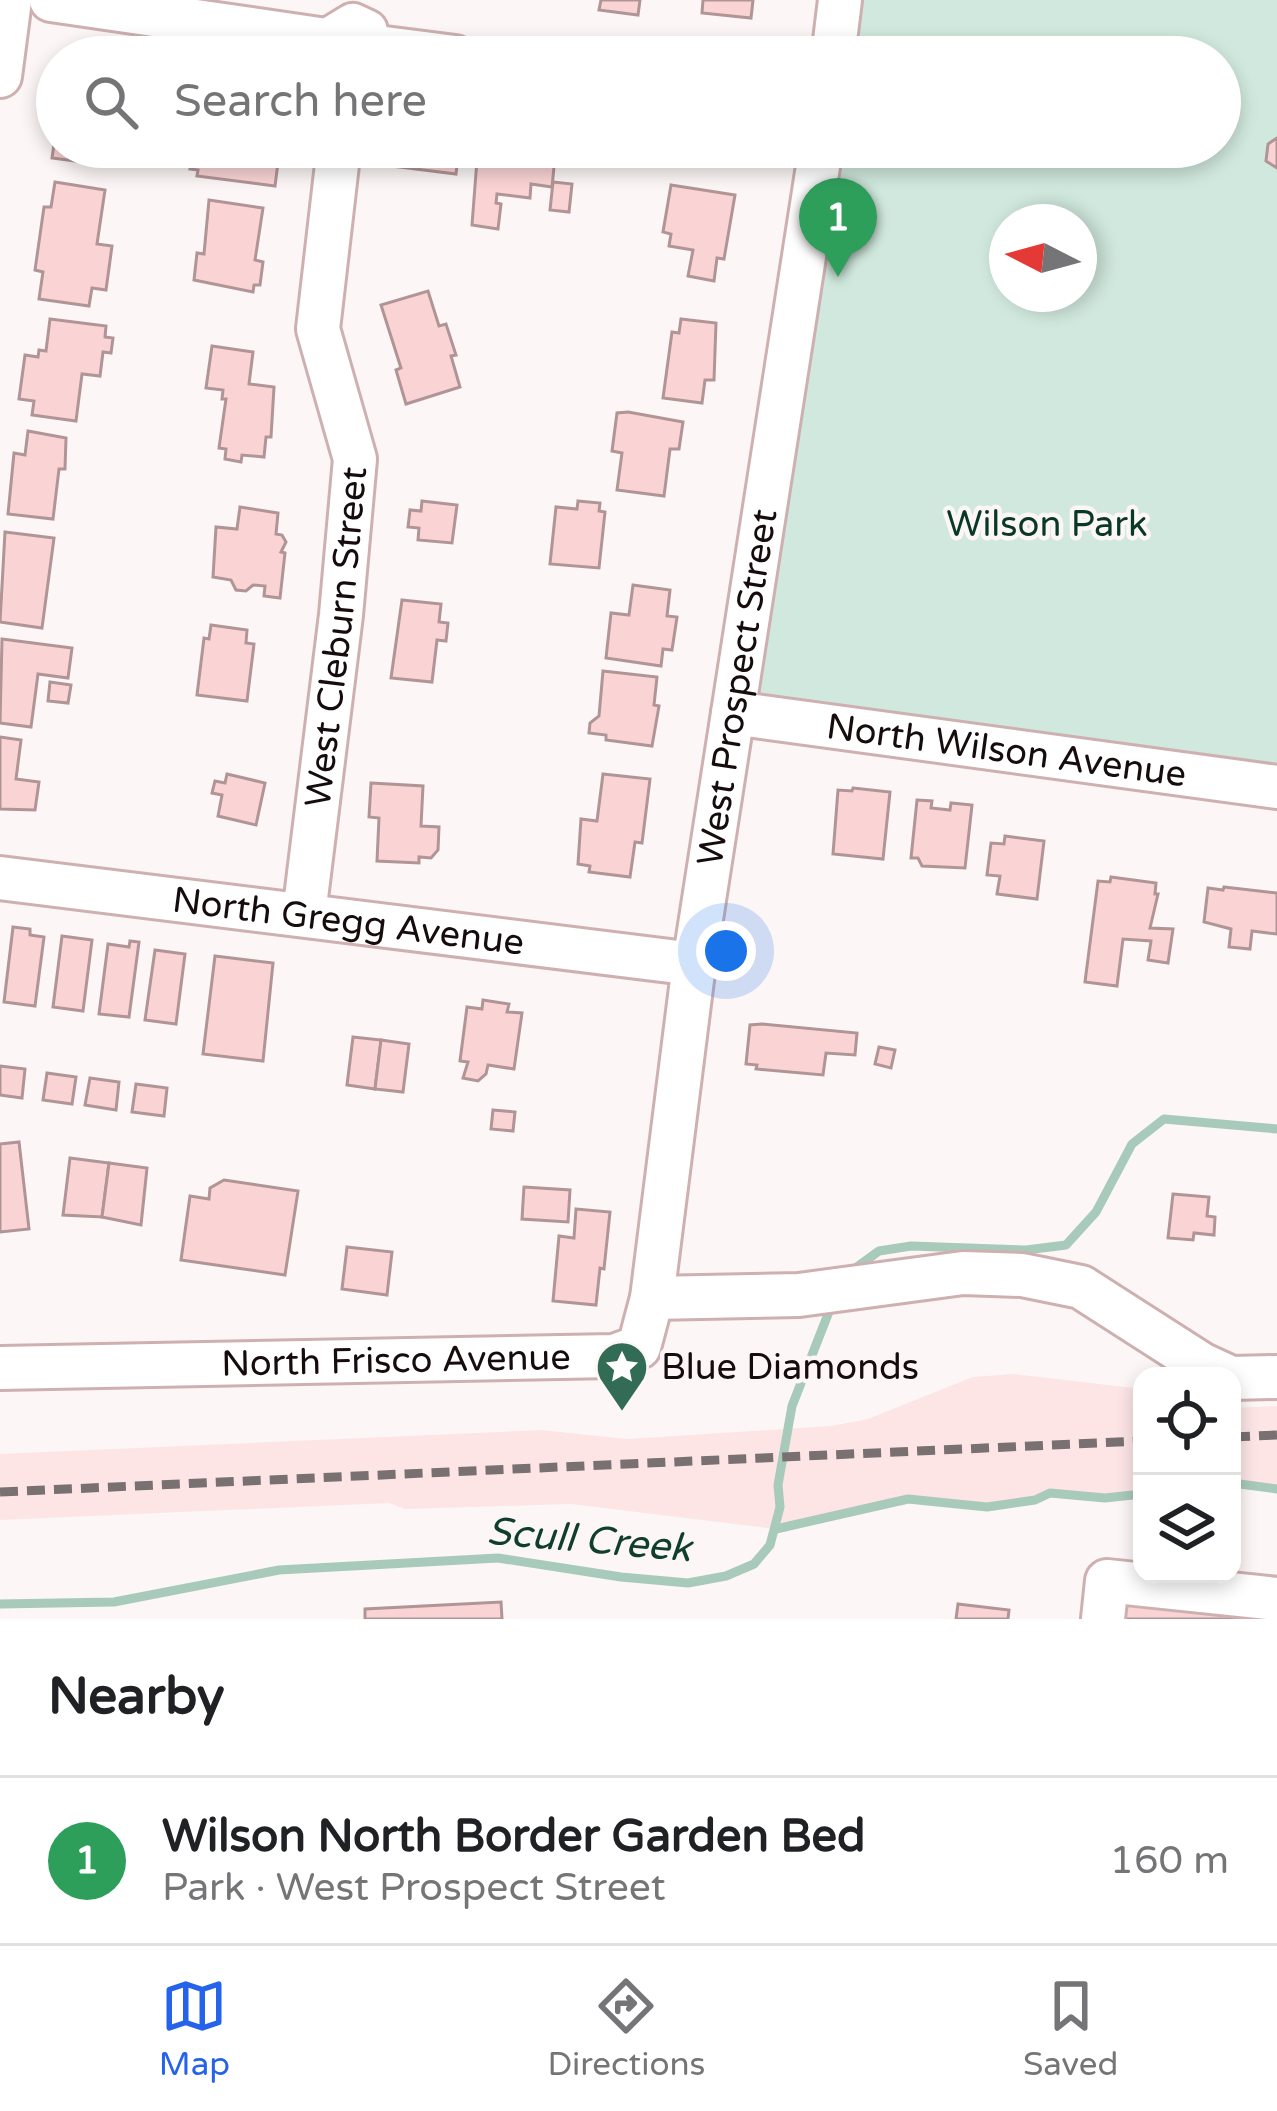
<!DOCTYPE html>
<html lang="en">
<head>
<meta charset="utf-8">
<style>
  body { margin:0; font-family:"Varela Round",sans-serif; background:#f2f2f2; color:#202124 }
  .controls { position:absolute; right:36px; bottom:36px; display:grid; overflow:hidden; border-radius:24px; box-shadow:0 6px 18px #0003 }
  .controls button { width:108px; height:108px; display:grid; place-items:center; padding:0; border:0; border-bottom:3px solid #e0e0e0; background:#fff; color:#202124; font:60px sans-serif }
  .compass { position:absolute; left:989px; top:204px; width:108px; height:108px; border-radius:50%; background:#fff; box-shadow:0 6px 18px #0003; rotate:276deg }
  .you { position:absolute; left:726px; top:951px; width:42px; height:42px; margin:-30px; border:9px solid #fff; border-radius:50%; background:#1a73e8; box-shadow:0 0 0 18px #1a73e833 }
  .badge { display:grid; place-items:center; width:78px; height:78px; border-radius:50%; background:#2563eb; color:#fff; font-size:39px; font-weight:700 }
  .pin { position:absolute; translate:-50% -99px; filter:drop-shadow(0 3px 6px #0008) }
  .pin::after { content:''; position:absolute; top:63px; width:42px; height:36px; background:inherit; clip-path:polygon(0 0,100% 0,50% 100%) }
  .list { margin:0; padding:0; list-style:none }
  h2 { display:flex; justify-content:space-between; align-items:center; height:156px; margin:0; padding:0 48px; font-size:51px }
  h2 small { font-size:39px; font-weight:400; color:#757577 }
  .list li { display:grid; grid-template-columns:78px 1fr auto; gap:36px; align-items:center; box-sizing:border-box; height:168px; padding:0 48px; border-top:3px solid #e0e0e0 }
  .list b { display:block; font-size:45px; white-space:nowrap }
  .list p { margin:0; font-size:39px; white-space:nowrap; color:#757577 }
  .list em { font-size:39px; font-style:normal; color:#757577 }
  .icon { flex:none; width:66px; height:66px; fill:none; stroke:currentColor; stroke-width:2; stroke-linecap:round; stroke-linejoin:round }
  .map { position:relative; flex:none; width:1277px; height:1619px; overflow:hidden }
  .search { position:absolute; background:#fff; box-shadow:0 6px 18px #0003; left:36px; right:36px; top:36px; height:132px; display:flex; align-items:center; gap:30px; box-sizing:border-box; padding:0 42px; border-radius:66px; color:#757577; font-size:45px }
  .sheet { height:324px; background:#fff }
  nav { display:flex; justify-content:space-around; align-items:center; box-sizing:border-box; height:168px; border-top:3px solid #e0e0e0; background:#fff; font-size:33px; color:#757577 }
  nav a { display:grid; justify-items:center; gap:6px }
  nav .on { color:#2563eb }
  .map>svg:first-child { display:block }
  .built { fill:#fde5e6 }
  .green { fill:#d0e8dd; fill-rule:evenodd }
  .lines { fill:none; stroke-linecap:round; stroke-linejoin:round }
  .stream { stroke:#a8caba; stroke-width:9 }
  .building { fill:#fad4d5; stroke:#b19596; stroke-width:3 }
  .minor-casing { stroke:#ceb0b1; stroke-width:48 }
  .minor { stroke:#fff; stroke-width:42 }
  .rail { stroke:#797071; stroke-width:9; stroke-dasharray:18 9; stroke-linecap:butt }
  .labels { text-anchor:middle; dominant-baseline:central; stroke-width:9; stroke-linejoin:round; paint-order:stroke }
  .park-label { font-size:36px; fill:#083827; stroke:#fcf6f6 }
  .street-label { font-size:36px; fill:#160c0d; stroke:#fcf6f6 }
  .poi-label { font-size:36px; fill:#160c0d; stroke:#fcf6f6; text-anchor:start }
  .water-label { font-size:39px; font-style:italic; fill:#103e2d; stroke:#fcf6f6 }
</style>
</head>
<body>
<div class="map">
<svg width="1277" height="1619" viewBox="0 0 1277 1619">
  <rect width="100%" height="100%" fill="#fcf6f6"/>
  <!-- built -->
  <g class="built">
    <path d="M1014 1374 1142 1389V1494L1105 1498 1050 1493 1035 1500 987 1507 908 1499 776 1529 571 1504 405 1509 389 1503 0 1520V1454L541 1430 627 1439 831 1426 868 1419 973 1377Z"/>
    <path d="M1277 1406V1489L1232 1483V1408Z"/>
  </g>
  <!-- green -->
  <path class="green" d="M840 0H1277V787L733 713 821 147H1220V57H833ZM1007 222H1079V294H1007Z"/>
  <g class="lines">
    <!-- stream -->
    <g class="stream">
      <path d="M850 1272 879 1251 911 1246 1026 1250 1066 1245 1096 1212 1132 1144 1164 1119 1277 1129"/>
      <path d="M1232 1483 1277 1489"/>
      <path d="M776 1529 908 1499 987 1507 1035 1500 1050 1493 1105 1498 1142 1494"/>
      <path d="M0 1604 114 1602 279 1570 498 1558 621 1577 688 1583 726 1576 754 1564 770 1545 780 1507 778 1485 792 1406 832 1304"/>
    </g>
  </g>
  <!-- building -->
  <g class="building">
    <path d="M601 0H640L638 15 599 10Z"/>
    <path d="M703 0H753L751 18 702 13Z"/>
    <path d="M57 124V147H115L113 166 52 158Z"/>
    <path d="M1277 138V168L1266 161 1268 144Z"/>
    <path d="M193 147H280L275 186 197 176 198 170 190 169Z"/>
    <path d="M385 147H459L456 174 383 165Z"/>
    <path d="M478 147H556L552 187 531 184 530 198 497 194 496 203 501 204 498 229 472 225Z"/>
    <path d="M55 182 105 190 97 244 112 246 106 290 92 288 89 306 39 299 43 272 35 270 44 207H51Z"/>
    <path d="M553 182 572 184 569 212 550 210Z"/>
    <path d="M671 185 735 195 724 259 717 258 714 281 688 276 693 250 669 246 671 234 663 232Z"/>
    <path d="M209 200 263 208 255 260 263 262 260 285H254L253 292 194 280 197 253 204 254Z"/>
    <path d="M428 291 439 326 446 324 456 355 451 356 460 387 406 404 396 370 401 368 381 305Z"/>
    <path d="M50 319 106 326 105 337 113 338 111 353 103 352 100 376 82 374 76 421 32 415 34 401 19 399 25 355 38 357 39 350 46 351Z"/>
    <path d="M681 319 716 323 714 380H705L702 403 663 398 672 332 679 333Z"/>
    <path d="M212 346 253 352 249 384 274 387 271 437H266L264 457 242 455 241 462 225 459 226 449 219 448 226 399H222L223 390 206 388Z"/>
    <path d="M628 412 683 422 679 449H670L664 496 617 490 622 453 612 451 617 413Z"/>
    <path d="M28 431 66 438 65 469H59L53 519 8 514 14 453 25 455Z"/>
    <path d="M422 501 457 505 452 543 418 540 419 528 408 527 410 510 421 511Z"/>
    <path d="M578 501 600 503 599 511 605 512 599 568 550 564 556 507 577 509Z"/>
    <path d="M240 507 278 513 276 534 282 535 286 542 281 552 285 553 280 598 264 596 265 586 253 585 246 591 236 590 231 580 213 577 216 527 237 529Z"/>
    <path d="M5 532 54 538 42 628 0 622Z"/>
    <path d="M633 585 670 590 667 616 677 617 672 650 663 649 661 666 606 658 611 613 629 615Z"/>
    <path d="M402 600 441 604 439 622 448 623 446 641 437 640 432 682 391 678Z"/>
    <path d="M211 625 247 630 246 643 254 644 247 701 197 695 204 638 209 639Z"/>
    <path d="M2 639 72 648 68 678 38 674 31 727 0 723Z"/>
    <path d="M603 671 657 677 654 705 659 706 652 746 606 740V735L589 733 590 723 599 716Z"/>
    <path d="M50 682 71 685 68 703 48 701Z"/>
    <path d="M0 737 21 740 16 779 39 782 35 810 0 809Z"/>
    <path d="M227 774 265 783 256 825 218 816 222 795 212 793 215 781 225 783Z"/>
    <path d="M603 774 650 779 642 843 635 842 630 877 589 872 590 866 578 864 581 819 597 821Z"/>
    <path d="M371 783 423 786 421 826 439 827 438 850 431 858 419 857V863L377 861 379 818 369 817Z"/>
    <path d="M853 788 890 792 883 859 833 854 838 790 852 791Z"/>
    <path d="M917 800 932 801 931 808 950 810 951 803 972 805 965 868 922 866 918 858H911Z"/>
    <path d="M1005 836 1044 841 1037 899 997 894 1000 876 987 875 991 843 1004 844Z"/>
    <path d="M1111 877 1156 883 1155 894H1158L1150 928 1173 929 1168 963 1148 960 1151 941 1123 939 1117 986 1085 982 1098 881 1110 882Z"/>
    <path d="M1224 887 1277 893V934L1252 931 1250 949 1229 947 1231 929 1204 922 1208 888 1223 890Z"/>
    <path d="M13 927 30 929V935L44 937 35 1006 4 1002Z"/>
    <path d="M62 936 92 940 83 1011 53 1007Z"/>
    <path d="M130 941 139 942 129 1017 99 1014 108 944 129 947Z"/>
    <path d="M155 950 185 954 176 1024 145 1020Z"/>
    <path d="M215 956 273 963 263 1061 203 1054Z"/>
    <path d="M483 1000 509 1004 507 1012 522 1013 514 1069 488 1065 486 1074 478 1081 463 1078 468 1062 460 1061 467 1007 482 1009Z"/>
    <path d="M762 1024 857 1033 855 1055 826 1053 823 1075 756 1069 757 1065 746 1064 750 1025Z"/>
    <path d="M353 1037 381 1040 375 1089 347 1085Z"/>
    <path d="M381 1040 409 1044 403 1092 375 1089Z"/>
    <path d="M879 1047 895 1050 891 1068 875 1064Z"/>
    <path d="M0 1066 25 1069 22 1098 0 1095Z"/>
    <path d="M47 1073 76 1077 72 1104 43 1100Z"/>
    <path d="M90 1078 119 1082 116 1110 85 1105Z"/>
    <path d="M136 1084 167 1088 164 1116 132 1112Z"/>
    <path d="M493 1110 515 1112 513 1131 491 1129Z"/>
    <path d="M19 1142 29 1229 0 1232V1144Z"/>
    <path d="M70 1158 109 1163 102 1217 63 1215Z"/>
    <path d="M109 1163 147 1168 141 1225 102 1217Z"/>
    <path d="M224 1180 298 1191 285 1275 181 1260 190 1196 209 1199 210 1188Z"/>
    <path d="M524 1187 570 1190 568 1222 522 1219Z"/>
    <path d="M1173 1194 1209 1197 1207 1216 1215 1217 1214 1235 1194 1233 1193 1240 1168 1238Z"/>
    <path d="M576 1209 610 1212 604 1269 600 1268 596 1305 553 1301 559 1236 574 1238Z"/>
    <path d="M347 1247 392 1252 387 1295 342 1289Z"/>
    <path d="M1118 1591 1271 1619H1114Z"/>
    <path d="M501 1602 502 1619H365V1609Z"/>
    <path d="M958 1604 1009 1610 1008 1619H956Z"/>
  </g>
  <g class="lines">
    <!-- minor casing -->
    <g class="minor-casing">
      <g id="minor">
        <path d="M51 0 333 41"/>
        <path d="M369 46 455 57"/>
        <path d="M340 57 334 47 335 36 353 25 366 31 369 46 364 57"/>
        <path d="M833 57 840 0"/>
        <path d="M0 76 10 0"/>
        <path id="s1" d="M733 713 1277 787"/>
        <path id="s2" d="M0 878 694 964"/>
        <path id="s3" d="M304 914 341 615 355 459 318 329 339 147"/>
        <path d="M652 1298 799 1295 963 1273 1022 1275 1081 1287 1201 1364 1227 1376"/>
        <path id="s4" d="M0 1368 614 1356 639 1347 652 1298 694 964 821 147"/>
        <path d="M1232 1378 1277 1377"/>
        <path d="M1103 1619 1107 1581 1277 1599"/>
      </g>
    </g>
    <!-- minor -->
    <use href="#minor" class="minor"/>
    <!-- rail -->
    <g class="rail">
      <path d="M1232 1437 1277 1435"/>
      <path d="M0 1492 1142 1441"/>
    </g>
  </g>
  <!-- icons -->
  <defs>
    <g id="sight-pin" transform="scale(2.7)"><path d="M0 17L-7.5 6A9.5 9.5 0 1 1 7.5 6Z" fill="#326c54" stroke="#fcf6f6"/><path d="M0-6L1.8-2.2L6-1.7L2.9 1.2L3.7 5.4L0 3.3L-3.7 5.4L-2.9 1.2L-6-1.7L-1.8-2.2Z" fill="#fff"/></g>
  </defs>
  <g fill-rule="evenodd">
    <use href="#sight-pin" x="622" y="1367"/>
  </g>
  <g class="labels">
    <!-- park labels -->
    <g class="park-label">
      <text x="1047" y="524">Wilson Park</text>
    </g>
    <!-- street labels -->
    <g class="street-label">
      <text stroke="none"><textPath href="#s3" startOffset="279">West Cleburn Street</textPath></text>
      <text stroke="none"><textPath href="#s4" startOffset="1308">West Prospect Street</textPath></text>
      <text stroke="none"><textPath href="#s1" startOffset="276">North Wilson Avenue</textPath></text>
      <text stroke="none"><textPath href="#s2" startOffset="351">North Gregg Avenue</textPath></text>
      <text stroke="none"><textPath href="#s4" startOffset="396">North Frisco Avenue</textPath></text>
    </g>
    <!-- poi labels -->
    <g class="poi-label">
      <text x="661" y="1367">Blue Diamonds</text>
    </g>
    <!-- water labels -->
    <g class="water-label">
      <text transform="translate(589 1540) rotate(5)">Scull Creek</text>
    </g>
  </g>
</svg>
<div class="controls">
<button><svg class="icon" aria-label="locate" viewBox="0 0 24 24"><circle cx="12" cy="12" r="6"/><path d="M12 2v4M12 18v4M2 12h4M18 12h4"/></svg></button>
<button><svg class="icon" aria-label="layers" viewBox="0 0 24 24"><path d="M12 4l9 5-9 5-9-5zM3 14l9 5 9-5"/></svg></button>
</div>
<svg class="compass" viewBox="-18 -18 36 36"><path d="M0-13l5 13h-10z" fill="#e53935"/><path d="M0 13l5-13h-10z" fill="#757577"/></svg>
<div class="you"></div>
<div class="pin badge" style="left:838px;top:277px;background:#2e9e5b">1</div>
<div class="search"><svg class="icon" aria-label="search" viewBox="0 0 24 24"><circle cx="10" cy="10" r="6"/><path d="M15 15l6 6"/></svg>Search here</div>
</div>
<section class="sheet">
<h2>Nearby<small></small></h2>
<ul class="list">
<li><span class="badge" style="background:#2e9e5b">1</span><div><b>Wilson North Border Garden Bed</b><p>Park · West Prospect Street</p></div><em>160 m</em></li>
</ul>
</section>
<nav>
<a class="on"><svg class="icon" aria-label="map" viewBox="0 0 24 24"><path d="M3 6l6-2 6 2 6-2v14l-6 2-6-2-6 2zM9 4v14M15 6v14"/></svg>Map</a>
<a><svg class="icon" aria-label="directions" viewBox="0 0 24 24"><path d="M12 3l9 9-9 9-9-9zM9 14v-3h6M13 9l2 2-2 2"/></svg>Directions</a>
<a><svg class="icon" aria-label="saved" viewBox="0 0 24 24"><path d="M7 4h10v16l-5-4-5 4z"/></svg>Saved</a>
</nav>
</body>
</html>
